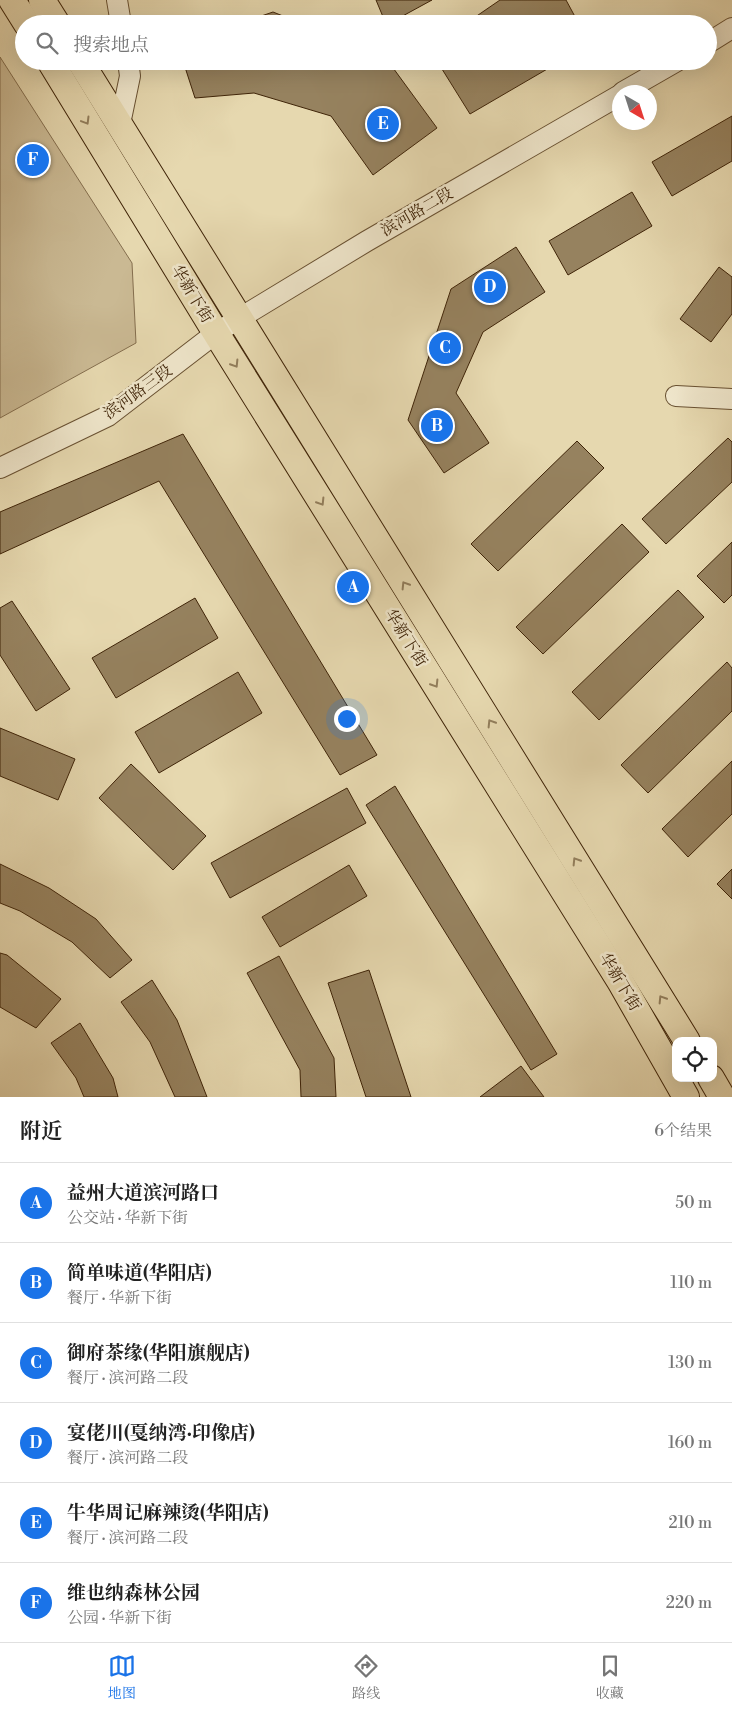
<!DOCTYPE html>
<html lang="zh">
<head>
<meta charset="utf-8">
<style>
  body { margin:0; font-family:"Libre Bodoni","Noto Serif SC",serif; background:#f6f6f6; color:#222 }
  .controls { position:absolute; right:15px; bottom:15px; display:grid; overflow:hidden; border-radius:10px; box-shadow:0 5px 20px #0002 }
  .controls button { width:45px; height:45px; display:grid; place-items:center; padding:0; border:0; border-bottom:1px solid #e0e0e0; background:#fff; color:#222; font:25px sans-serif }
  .compass { position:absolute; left:612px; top:85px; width:45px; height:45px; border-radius:50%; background:#fff; box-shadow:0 5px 20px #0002; rotate:141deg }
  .you { position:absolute; left:346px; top:718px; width:18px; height:18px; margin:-12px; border:4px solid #fff; border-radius:50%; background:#1a73e8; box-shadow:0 0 0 8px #1a73e833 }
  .badge { display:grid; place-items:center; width:32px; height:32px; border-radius:50%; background:#1a73e8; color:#fff; font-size:16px; font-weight:700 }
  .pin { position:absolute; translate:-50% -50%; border:2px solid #fff; box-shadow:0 1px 5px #0006 }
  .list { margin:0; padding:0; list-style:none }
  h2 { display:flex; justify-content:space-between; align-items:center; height:65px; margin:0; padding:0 20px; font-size:21px }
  h2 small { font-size:16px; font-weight:400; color:#767676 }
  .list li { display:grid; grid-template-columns:32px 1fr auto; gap:15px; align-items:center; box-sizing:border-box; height:80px; padding:0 20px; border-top:1px solid #e0e0e0 }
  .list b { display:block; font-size:19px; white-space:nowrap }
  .list p { margin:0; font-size:16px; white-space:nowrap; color:#767676 }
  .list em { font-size:16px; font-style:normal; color:#767676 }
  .icon { flex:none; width:28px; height:28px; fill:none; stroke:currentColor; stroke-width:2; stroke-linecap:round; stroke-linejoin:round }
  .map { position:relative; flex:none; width:732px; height:1097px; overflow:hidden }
  .search { position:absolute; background:#fff; box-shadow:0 5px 20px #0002; left:15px; right:15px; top:15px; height:55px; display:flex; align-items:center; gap:12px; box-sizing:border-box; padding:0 18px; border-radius:28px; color:#767676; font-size:19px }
  .sheet { height:545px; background:#fff }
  nav { display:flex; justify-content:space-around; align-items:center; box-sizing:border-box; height:70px; border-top:1px solid #e0e0e0; background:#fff; font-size:14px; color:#767676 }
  nav a { display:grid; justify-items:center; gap:2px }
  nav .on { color:#1a73e8 }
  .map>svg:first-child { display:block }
  .green { fill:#cab993; stroke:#846e4e }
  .building { fill:#96825f; stroke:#3f2408 }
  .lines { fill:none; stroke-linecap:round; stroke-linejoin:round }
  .minor-casing { stroke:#695132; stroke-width:22 }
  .major-casing { stroke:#3f2408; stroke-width:28 }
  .minor { stroke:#efe6cb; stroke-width:20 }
  .major { stroke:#e6d8af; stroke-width:26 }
  .oneway { stroke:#927e5c }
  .labels { text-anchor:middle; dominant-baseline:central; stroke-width:5; stroke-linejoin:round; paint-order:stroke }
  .street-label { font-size:16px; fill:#3f2408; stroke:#efe6cb }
</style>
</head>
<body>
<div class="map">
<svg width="732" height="1097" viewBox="0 0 732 1097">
  <rect width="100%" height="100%" fill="#e6d8af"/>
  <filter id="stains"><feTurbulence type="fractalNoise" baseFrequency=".004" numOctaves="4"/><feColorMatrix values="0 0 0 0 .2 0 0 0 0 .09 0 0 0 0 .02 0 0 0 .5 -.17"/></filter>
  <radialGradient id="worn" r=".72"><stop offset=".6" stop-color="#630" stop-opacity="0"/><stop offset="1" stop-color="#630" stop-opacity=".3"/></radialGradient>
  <!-- green -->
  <path class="green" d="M0 57 132 263 136 343 0 418Z"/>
  <!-- building -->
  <g class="building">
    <path d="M376 0H432L388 24H386Z"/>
    <path d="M500 0H566L579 24H465Z"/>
    <path d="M273 12 303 24H238Z"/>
    <path d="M183 61H388L437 128 373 175 331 116 254 93 195 98Z"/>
    <path d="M437 61H561L470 114Z"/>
    <path d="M732 116V161L672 196 652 162Z"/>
    <path d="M632 192 652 226 568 275 549 241Z"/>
    <path d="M516 247 545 292 483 332 456 393 489 443 444 473 408 420 451 289Z"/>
    <path d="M719 267 732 277V314L711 342 680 319Z"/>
    <path d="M183 434 377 755 340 775 159 481 0 554V512Z"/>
    <path d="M728 438 732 442V482L666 544 642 519Z"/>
    <path d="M577 441 604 468 498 571 471 544Z"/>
    <path d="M622 524 649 552 543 654 516 627Z"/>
    <path d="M732 542V595L724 603 697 576Z"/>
    <path d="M678 590 704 617 599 720 572 692Z"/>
    <path d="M195 598 218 638 116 698 92 658Z"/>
    <path d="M12 601 70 689 36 711 0 655V608Z"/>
    <path d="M727 662 732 668V711L648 793 621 765Z"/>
    <path d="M238 672 262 713 159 773 135 732Z"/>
    <path d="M0 728 75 759 58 800 0 776Z"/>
    <path d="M732 761V814L688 857 662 829Z"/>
    <path d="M131 764 206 836 173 870 99 798Z"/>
    <path d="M395 786 557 1054 531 1070 366 805Z"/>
    <path d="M347 788 366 823 230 898 211 863Z"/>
    <path d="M0 864 49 888 96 919 132 960 110 978 72 942 20 911 0 903Z"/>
    <path d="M349 865 367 896 280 947 262 917Z"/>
    <path d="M732 869V899L717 884Z"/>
    <path d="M0 953 7 955 61 999 36 1028 0 1007Z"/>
    <path d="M279 956 334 1058 336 1097H301L300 1070 247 973Z"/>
    <path d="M369 970 411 1097H366L328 983Z"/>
    <path d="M152 980 177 1020 207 1097H175L150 1042 121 1002Z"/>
    <path d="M80 1023 113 1078 118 1097H84L76 1078 51 1043Z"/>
    <path d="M521 1066 544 1097H480Z"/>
  </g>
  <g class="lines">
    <!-- minor casing -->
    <g class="minor-casing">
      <g id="minor">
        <path d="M117 0 121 24"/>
        <path d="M708 43 732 28"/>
        <path d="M623 92 677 61"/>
        <path d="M120 124 130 76 128 61"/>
        <path d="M676 396 732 399"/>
        <path d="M0 468 108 416 216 333 240 318 367 241 620 95"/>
      </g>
    </g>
    <!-- major casing -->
    <g class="major-casing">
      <g id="major">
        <path d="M12 0 27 24"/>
        <path d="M42 0 57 24"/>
        <path d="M50 61 216 333 620 981 686 1097"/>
        <path d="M80 61 687 1041"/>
        <path d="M711 1078 722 1097"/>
      </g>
    </g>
    <!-- minor -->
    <use href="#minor" class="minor"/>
    <!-- major -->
    <use href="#major" class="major"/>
  </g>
  <!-- one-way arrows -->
  <defs><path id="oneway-chevron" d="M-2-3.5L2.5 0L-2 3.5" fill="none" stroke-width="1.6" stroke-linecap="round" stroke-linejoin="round" transform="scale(1.25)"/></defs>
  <g class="oneway">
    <use href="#oneway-chevron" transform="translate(86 121) rotate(59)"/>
    <use href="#oneway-chevron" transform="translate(235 364) rotate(58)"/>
    <use href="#oneway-chevron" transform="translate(321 502) rotate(58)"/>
    <use href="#oneway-chevron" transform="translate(405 585) rotate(-122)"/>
    <use href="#oneway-chevron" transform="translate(435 684) rotate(58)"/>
    <use href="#oneway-chevron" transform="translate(491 723) rotate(-122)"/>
    <use href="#oneway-chevron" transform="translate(576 861) rotate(-122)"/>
    <use href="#oneway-chevron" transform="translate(662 999) rotate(-122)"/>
  </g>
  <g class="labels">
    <!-- street labels -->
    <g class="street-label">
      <text transform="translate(417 212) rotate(-30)">滨河路二段</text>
      <text transform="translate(192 294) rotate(59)">华新下街</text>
      <text transform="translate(138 392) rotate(-36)">滨河路三段</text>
      <text transform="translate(406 638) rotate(58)">华新下街</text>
      <text transform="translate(620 982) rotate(59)">华新下街</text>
    </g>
  </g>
  <rect width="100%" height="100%" filter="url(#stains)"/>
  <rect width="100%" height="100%" fill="url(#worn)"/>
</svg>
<div class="controls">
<button><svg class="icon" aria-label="locate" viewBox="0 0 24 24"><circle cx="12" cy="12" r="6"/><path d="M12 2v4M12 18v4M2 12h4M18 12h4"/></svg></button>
</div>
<svg class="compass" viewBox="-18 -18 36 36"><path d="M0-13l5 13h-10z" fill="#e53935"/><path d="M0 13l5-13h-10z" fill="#767676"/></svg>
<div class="you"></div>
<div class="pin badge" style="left:353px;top:587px">A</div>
<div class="pin badge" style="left:437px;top:426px">B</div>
<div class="pin badge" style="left:445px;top:348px">C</div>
<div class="pin badge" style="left:490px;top:287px">D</div>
<div class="pin badge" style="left:383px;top:124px">E</div>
<div class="pin badge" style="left:33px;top:160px">F</div>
<div class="search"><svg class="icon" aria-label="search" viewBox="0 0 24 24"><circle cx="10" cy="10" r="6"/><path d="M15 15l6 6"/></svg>搜索地点</div>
</div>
<section class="sheet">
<h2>附近<small>6个结果</small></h2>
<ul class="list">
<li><span class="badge">A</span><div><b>益州大道滨河路口</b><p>公交站 · 华新下街</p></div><em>50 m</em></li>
<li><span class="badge">B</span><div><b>简单味道(华阳店)</b><p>餐厅 · 华新下街</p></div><em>110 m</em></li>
<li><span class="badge">C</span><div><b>御府茶缘(华阳旗舰店)</b><p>餐厅 · 滨河路二段</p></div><em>130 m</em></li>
<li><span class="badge">D</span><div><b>宴佬川(戛纳湾·印像店)</b><p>餐厅 · 滨河路二段</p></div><em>160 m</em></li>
<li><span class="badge">E</span><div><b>牛华周记麻辣烫(华阳店)</b><p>餐厅 · 滨河路二段</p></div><em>210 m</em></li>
<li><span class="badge">F</span><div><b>维也纳森林公园</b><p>公园 · 华新下街</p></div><em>220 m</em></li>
</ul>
</section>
<nav>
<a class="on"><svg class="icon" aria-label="map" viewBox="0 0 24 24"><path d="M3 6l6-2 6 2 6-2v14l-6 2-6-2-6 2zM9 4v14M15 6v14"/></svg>地图</a>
<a><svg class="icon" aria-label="directions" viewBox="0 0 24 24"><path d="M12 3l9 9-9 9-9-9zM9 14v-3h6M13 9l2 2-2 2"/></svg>路线</a>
<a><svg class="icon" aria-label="saved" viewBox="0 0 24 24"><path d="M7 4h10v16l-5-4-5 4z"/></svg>收藏</a>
</nav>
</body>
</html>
